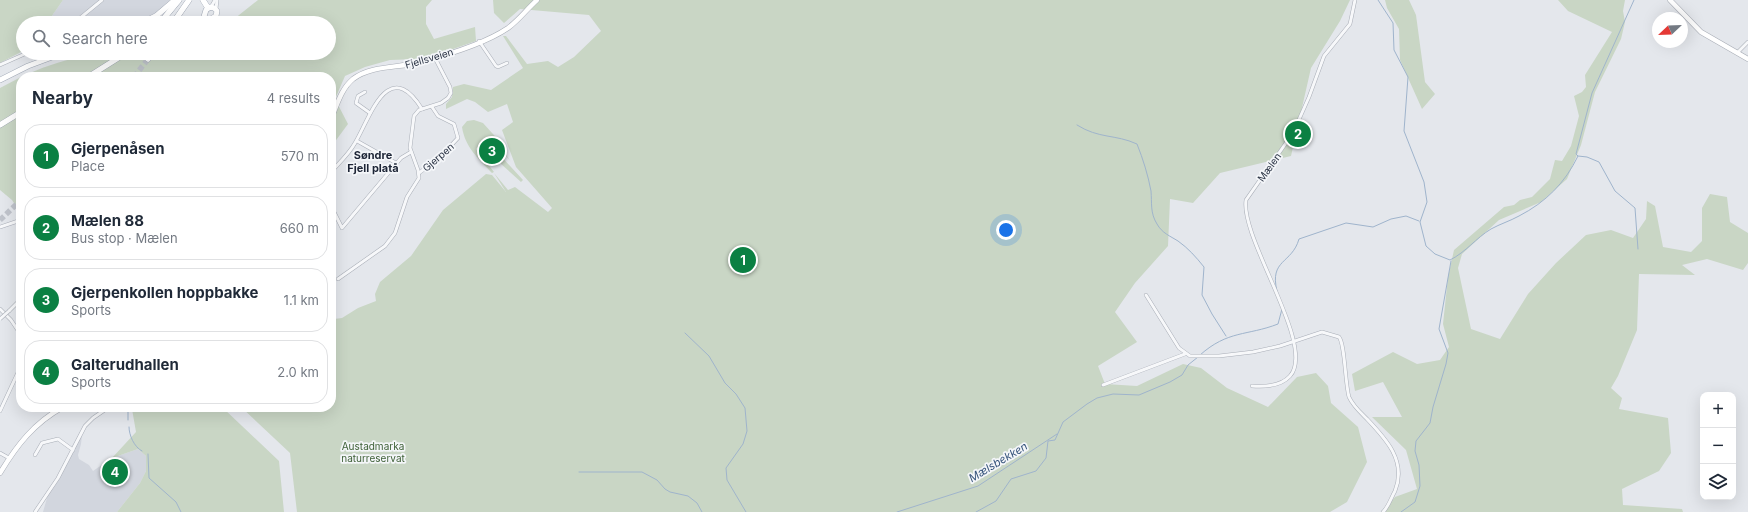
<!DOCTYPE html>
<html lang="en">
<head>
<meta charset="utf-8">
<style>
  body { margin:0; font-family:Inter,sans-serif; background:#f2f2f3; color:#1f2937 }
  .controls { position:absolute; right:12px; bottom:12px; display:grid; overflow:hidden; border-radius:8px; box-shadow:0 4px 16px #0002 }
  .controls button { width:36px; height:36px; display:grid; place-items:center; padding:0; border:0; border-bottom:1px solid #e0e1e3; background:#fff; color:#1f2937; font:20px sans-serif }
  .compass { position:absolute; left:1652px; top:12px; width:36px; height:36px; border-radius:50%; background:#fff; box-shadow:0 4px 16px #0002; rotate:247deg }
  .you { position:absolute; left:1006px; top:230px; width:14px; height:14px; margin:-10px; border:3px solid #fff; border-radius:50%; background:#1a73e8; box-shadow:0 0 0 6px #1a73e833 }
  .badge { display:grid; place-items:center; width:26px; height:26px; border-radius:50%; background:#0b8043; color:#fff; font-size:13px; font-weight:700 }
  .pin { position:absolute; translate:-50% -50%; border:2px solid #fff; box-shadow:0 1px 4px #0006 }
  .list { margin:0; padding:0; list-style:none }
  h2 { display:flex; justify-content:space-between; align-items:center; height:52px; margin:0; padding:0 16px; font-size:17px }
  h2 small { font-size:13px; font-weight:400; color:#747a83 }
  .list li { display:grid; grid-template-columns:26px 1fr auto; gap:12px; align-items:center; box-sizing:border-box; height:64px; margin:0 8px 8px; padding:0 8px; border:1px solid #e0e1e3; border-radius:16px }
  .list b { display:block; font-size:15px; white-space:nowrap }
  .list p { margin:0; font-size:13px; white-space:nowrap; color:#747a83 }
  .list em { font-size:13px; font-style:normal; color:#747a83 }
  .icon { flex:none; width:22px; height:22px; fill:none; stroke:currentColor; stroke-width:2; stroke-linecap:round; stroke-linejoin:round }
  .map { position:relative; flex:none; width:1748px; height:512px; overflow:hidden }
  .search { position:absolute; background:#fff; box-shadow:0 4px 16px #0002; left:16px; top:16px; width:320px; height:44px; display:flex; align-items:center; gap:10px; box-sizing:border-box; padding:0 14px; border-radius:22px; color:#747a83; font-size:15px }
  .panel { position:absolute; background:#fff; box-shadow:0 4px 16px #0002; left:16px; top:72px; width:320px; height:340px; border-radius:16px }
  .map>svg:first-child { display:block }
  .built { fill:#d2d6de }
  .green { fill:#c9d6c5 }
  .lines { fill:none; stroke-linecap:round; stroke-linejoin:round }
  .stream { stroke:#9fb4cc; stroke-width:1 }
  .highway-tunnel { stroke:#bfc3cb; stroke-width:5.5; stroke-dasharray:5.5 3; stroke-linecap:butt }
  .street-casing { stroke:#a9aeb7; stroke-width:4 }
  .secondary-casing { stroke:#a9aeb7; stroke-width:5.5 }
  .primary-casing { stroke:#a3abb8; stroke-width:6 }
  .highway-casing { stroke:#8b94a3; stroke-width:6 }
  .street { stroke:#f7f8fa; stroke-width:3 }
  .secondary { stroke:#fff; stroke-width:4.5 }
  .primary { stroke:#fff; stroke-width:5 }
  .highway { stroke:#fff; stroke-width:5.5 }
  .street-bridge-casing { stroke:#a9aeb7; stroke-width:4; stroke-linecap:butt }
  .street-bridge { stroke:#f7f8fa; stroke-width:3 }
  .labels { text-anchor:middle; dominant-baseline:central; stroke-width:3.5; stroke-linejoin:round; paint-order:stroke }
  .street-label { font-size:10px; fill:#2b3445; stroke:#f4f6f9 }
  .park-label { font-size:10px; fill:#3f6138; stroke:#f4f6f9 }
  .neighbourhood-label { font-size:11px; font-weight:bold; fill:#1d2536; stroke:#f4f6f9 }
  .water-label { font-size:11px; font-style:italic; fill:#34527a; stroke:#f4f6f9 }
</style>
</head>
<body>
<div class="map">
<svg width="1748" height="512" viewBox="0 0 1748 512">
  <rect width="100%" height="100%" fill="#e4e7ec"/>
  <!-- built -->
  <g class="built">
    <path d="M63 0H170L158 12 143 20 133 23H47Z"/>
    <path d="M82 435 81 444 78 455 79 459 89 465 93 471 112 458 138 449 146 456V471L140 483 117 512H43L49 491Z"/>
  </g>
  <!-- green -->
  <g class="green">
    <path d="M0 0H63L47 23H23V51L0 63Z"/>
    <path d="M258 0H432L426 7V24L434 39 475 27 476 41 436 55 418 59 390 60 365 67 345 76 335 99 348 124 331 147V77H21C40 68 60 61 81 57 99 54 119 54 137 53H329V23H229Z"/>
    <path d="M493 0H1350L1340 21 1311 68 1291 156 1220 173 1193 203 1170 199 1168 246 1135 283 1115 312 1137 342 1098 366 1105 384 1137 386 1183 364 1201 368 1227 388 1268 407 1297 377 1316 373 1328 386 1331 403 1358 427 1367 462 1347 502 1330 512H297L290 453 241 407H331V316L334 319 342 318 358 308 376 301 375 294 380 282 411 256 443 210 486 174 492 175 506 192 494 173 508 190 515 187 548 212 552 208 516 167 502 130 513 122 507 104 488 112 475 102 467 99 446 109V104L452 97 453 87 464 84 491 90 523 68 503 36H506L527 64 548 61 558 67 574 57 601 31 589 15 520 9 504 23 494 13Z"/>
    <path d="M1385 0H1409L1416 15 1425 82 1435 94 1422 109 1400 60 1399 29 1387 8Z"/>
    <path d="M1558 0H1625L1623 11 1625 22 1621 39 1595 92 1581 145 1567 179 1541 202 1499 220 1462 254 1458 268 1471 329 1500 339 1528 294 1556 263 1586 235 1611 230 1633 238 1646 219 1647 201 1655 206 1663 247 1691 252 1702 241V208L1710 194 1727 197 1730 222 1748 233V263L1743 270 1707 259 1682 265 1695 275 1639 274 1637 330 1618 376 1611 388 1622 398 1619 409 1668 418 1671 453 1659 471 1622 489 1623 505 1682 509 1683 512H1383L1395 497 1417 489 1406 450 1372 417H1402L1383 382 1355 391 1352 374 1393 352 1417 364 1440 360 1449 347 1443 324 1448 277 1454 250 1504 207 1514 205 1520 200 1532 197 1550 179 1555 160 1562 161 1571 146 1579 116 1574 96 1582 92 1586 87 1585 75 1612 32 1568 11Z"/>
    <path d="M21 77V211H19L12 200 0 190V88Z"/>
    <path d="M474 120 483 123 502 144 499 145 511 162 502 151 488 142 523 180 521 182 480 145 476 149 494 172 492 173C478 158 465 147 462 127L467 121Z"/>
    <path d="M134 407H222L279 461 284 512H117L140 483 146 471V456L138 449 112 458 136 432 132 409Z"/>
  </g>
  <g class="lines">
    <!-- stream -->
    <g class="stream">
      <path d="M1378 0 1393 23 1394 50 1408 77 1404 131 1424 182 1427 202 1420 222 1426 246 1435 254 1450 260C1466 252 1476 238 1491 229 1500 224 1510 221 1519 216 1546 202 1565 183 1578 156L1576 154 1592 93 1634 0"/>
      <path d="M1077 125C1099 139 1115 134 1137 144 1143 159 1148 175 1151 191 1152 203 1150 213 1157 224 1162 233 1170 236 1178 241 1188 248 1196 257 1204 267L1202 295 1212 314 1226 336"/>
      <path d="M1578 156 1587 157 1599 162 1615 191 1635 208 1638 249"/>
      <path d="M1277 291C1269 259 1292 264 1299 239L1346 223 1373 227 1391 219 1406 216 1419 221"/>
      <path d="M685 333 709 356 725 383 736 394 745 408 747 431 743 444 726 468 727 480 746 512"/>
      <path d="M1200 355C1228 330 1247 336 1278 324L1282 309"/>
      <path d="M128 407V420"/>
      <path d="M129 427C129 435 134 447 142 451"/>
      <path d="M148 454 149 478 176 502 181 512"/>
      <path d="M579 472H642L657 480 665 489 670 492 688 496 697 503 702 512"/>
      <path d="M897 512 978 486 1057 434"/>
      <path d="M976 512 996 501 1011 479 1036 471 1046 458 1048 441 1055 440 1063 422 1087 404 1097 398 1113 394 1139 395 1170 382 1182 375 1188 365 1198 357"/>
      <path d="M1401 512 1415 502 1420 486 1419 465 1415 451 1416 441 1430 423 1433 407 1446 364 1448 353 1439 329 1451 261"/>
    </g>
    <!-- highway-tunnel -->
    <g class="highway-tunnel">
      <path d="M134 77 148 59"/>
      <path d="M0 220 21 200"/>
    </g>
    <!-- street casing -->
    <g class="street-casing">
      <g id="street">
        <path d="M211 7 215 0"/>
        <path d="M216 9 217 0"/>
        <path d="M74 23 102 0"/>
        <path d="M479 41 496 66 498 67 507 63"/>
        <path d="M1737 53 1748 42"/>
        <path d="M0 65 27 53"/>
        <path d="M365 92 358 96 356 103 370 113"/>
        <path d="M357 141 396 163"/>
        <path d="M331 172C339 163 349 154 355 143 370 118 388 55 422 109"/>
        <path d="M419 173 439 158 458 138 454 124 438 116 432 107"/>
        <path d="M331 206 342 228 401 158 411 152"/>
        <path d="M0 227 21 220"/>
        <path d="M338 279 385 246 395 233 407 197 419 178 418 170 410 148 414 116 419 110 441 103 448 98 451 93 450 87 435 58"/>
        <path d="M1146 295 1179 348 1190 356H1219L1253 352 1280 346 1322 332 1339 337C1345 344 1345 383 1349 397 1353 406 1360 412 1367 419 1386 439 1407 461 1395 491 1391 498 1389 506 1383 512"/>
        <path d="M0 309 11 320 21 335"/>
        <path d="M9 311 21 299"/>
        <path d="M1103 385 1185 354"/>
        <path d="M1252 386C1265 387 1281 386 1290 376 1317 346 1240 239 1246 200L1293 133 1309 97 1324 56 1350 24 1355 0"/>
        <path d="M0 411 21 366"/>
        <path d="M0 453 9 458"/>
        <path d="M35 455 42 443 58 439 73 450"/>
        <path d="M35 512 58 478 85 426 93 418 109 407"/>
      </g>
    </g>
    <!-- secondary casing -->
    <g class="secondary-casing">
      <g id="secondary">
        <path d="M1670 0 1701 32 1748 59"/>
        <path d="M331 119C337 105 341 89 353 79 371 65 400 68 421 62 447 55 486 43 508 28 519 20 527 9 537 0"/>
        <path d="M0 473C17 445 34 423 63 407"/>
      </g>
    </g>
    <!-- primary casing -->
    <g class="primary-casing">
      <g id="primary">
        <path d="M202 23 206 10 210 7 214 8 217 11 216 16 204 23"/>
        <path d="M0 80 28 66 63 53"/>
      </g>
    </g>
    <!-- highway casing -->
    <g class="highway-casing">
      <g id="highway">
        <path d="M203 0 208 8"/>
        <path d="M142 23 156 16 175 0"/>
        <path d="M160 23 179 0"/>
        <path d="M173 23 189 0"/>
        <path d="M148 59 152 53"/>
        <path d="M88 77 126 53"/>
        <path d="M0 125 21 112"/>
      </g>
    </g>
    <!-- street -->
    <use href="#street" class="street"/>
    <!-- secondary -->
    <use href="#secondary" class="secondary"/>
    <!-- primary -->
    <use href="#primary" class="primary"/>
    <!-- highway -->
    <use href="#highway" class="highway"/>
    <!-- street-bridge casing -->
    <g class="street-bridge-casing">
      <path id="street-bridge" d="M0 319 9 311"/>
    </g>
    <!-- street-bridge -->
    <use href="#street-bridge" class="street-bridge"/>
  </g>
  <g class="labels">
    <!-- street labels -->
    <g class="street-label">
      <text transform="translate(429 58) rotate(-16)">Fjellsveien</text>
      <text transform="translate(438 157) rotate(-41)">Gjerpen</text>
      <text transform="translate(1269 167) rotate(-54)">Mælen</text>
    </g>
    <!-- park labels -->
    <g class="park-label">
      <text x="373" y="446">Austadmarka<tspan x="373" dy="12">naturreservat</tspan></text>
    </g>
    <!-- neighbourhood labels -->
    <g class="neighbourhood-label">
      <text x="373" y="155">Søndre<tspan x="373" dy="13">Fjell platå</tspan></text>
    </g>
    <!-- water labels -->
    <g class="water-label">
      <text transform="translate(998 462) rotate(-31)">Mælsbekken</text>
    </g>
  </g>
</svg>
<div class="controls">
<button>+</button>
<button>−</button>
<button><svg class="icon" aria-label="layers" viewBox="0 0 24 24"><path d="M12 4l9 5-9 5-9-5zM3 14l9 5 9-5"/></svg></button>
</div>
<svg class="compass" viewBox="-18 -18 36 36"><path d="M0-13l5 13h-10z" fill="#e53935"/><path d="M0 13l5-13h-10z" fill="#747a83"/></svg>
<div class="you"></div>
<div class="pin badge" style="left:743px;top:260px">1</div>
<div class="pin badge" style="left:1298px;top:134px">2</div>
<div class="pin badge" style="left:492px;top:151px">3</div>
<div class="pin badge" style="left:115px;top:472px">4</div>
<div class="search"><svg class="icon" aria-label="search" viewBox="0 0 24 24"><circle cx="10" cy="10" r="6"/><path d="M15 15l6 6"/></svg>Search here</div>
<section class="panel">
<h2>Nearby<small>4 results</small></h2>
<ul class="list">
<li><span class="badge">1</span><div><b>Gjerpenåsen</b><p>Place</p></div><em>570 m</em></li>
<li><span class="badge">2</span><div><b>Mælen 88</b><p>Bus stop · Mælen</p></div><em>660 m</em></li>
<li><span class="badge">3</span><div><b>Gjerpenkollen hoppbakke</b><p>Sports</p></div><em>1.1 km</em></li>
<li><span class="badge">4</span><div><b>Galterudhallen</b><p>Sports</p></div><em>2.0 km</em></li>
</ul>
</section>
</div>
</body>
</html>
